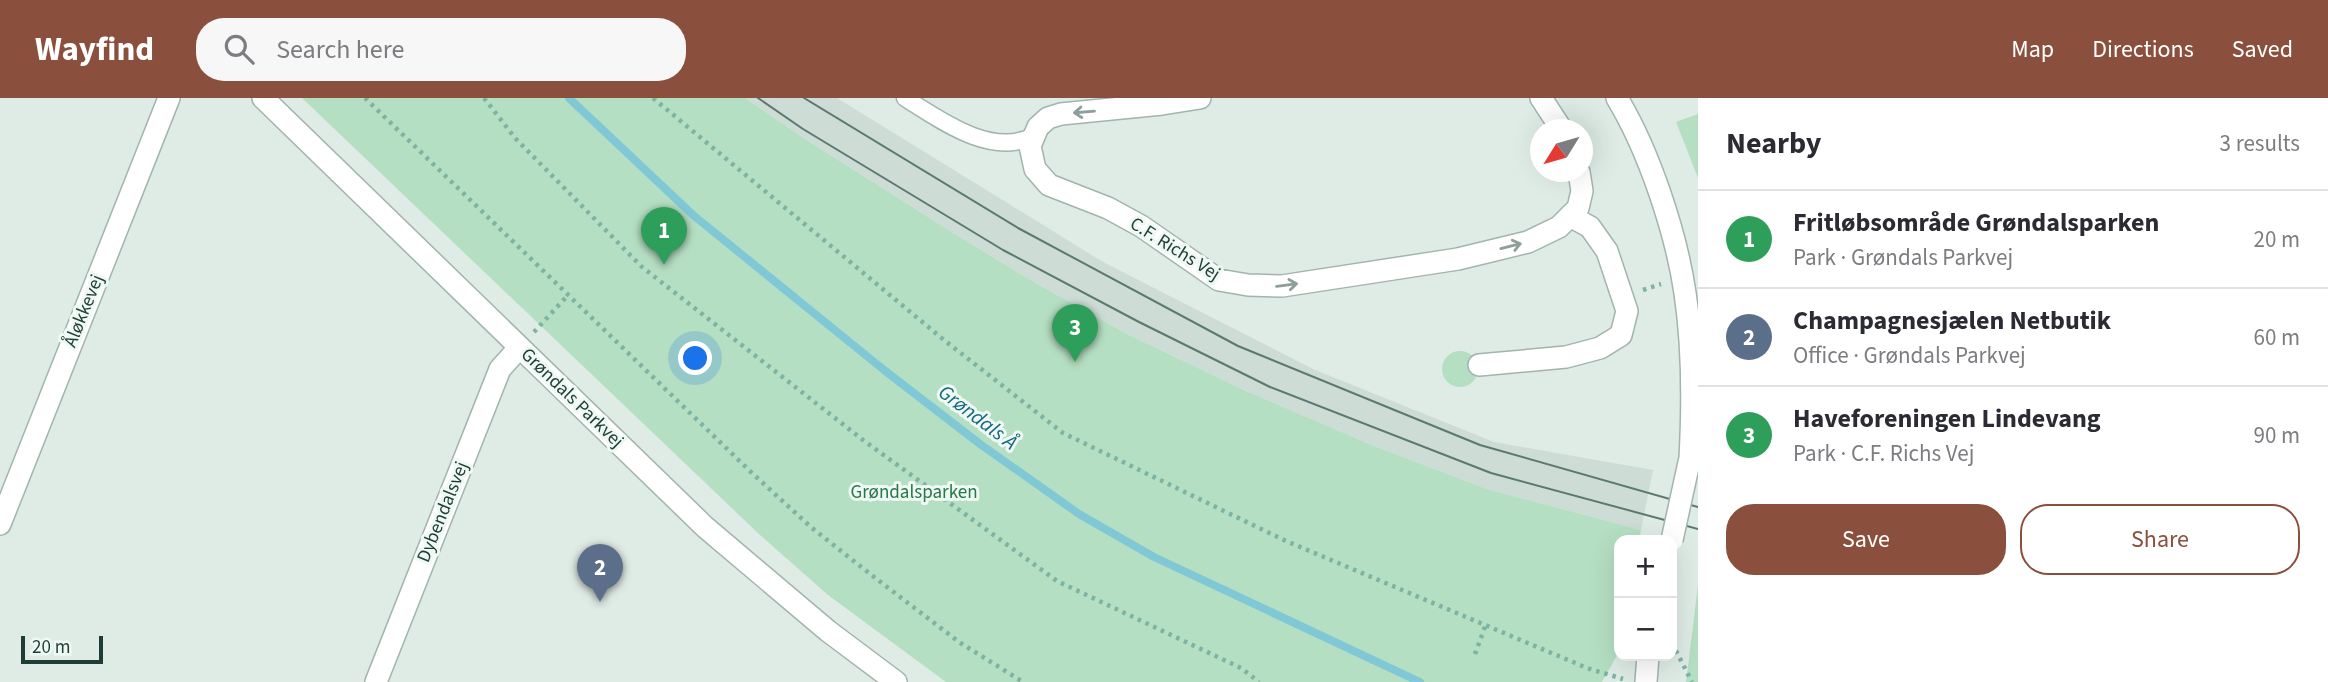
<!DOCTYPE html>
<html lang="en">
<head>
<meta charset="utf-8">
<style>
  body { margin:0; font-family:"Source Sans 3",sans-serif; background:#f7f7f7; color:#2b2b33 }
  .controls { position:absolute; right:21px; bottom:21px; display:grid; overflow:hidden; border-radius:14px; box-shadow:0 7px 28px #0002 }
  .controls button { width:63px; height:63px; display:grid; place-items:center; padding:0; border:0; border-bottom:2px solid #e1e1e2; background:#fff; color:#2b2b33; font:35px sans-serif }
  .compass { position:absolute; left:1530px; top:21px; width:63px; height:63px; border-radius:50%; background:#fff; box-shadow:0 7px 28px #0002; rotate:233deg }
  .scale { position:absolute; left:21px; bottom:18px; width:82px; box-sizing:border-box; padding-left:7px; border:4px solid #1e3d36; border-top:0; font-size:19px; line-height:24px; white-space:nowrap; color:#1e3d36; -webkit-text-stroke:5px #f0f8f4; paint-order:stroke }
  .you { position:absolute; left:696px; top:261px; width:24px; height:24px; margin:-18px; border:5px solid #fff; border-radius:50%; background:#1a73e8; box-shadow:0 0 0 10px #1a73e833 }
  .badge { display:grid; place-items:center; width:46px; height:46px; border-radius:50%; background:#8a4f3d; color:#fff; font-size:23px; font-weight:700 }
  .pin { position:absolute; translate:-50% -58px; filter:drop-shadow(0 2px 4px #0008) }
  .pin::after { content:''; position:absolute; top:37px; width:24px; height:21px; background:inherit; clip-path:polygon(0 0,100% 0,50% 100%) }
  .list { margin:0; padding:0; list-style:none }
  h2 { display:flex; justify-content:space-between; align-items:center; height:91px; margin:0; padding:0 28px; font-size:30px }
  h2 small { font-size:23px; font-weight:400; color:#7c7c81 }
  .list li { display:grid; grid-template-columns:46px 1fr auto; gap:21px; align-items:center; box-sizing:border-box; height:98px; padding:0 28px; border-top:2px solid #e1e1e2 }
  .list b { display:block; font-size:26px; white-space:nowrap }
  .list p { margin:0; font-size:23px; white-space:nowrap; color:#7c7c81 }
  .list em { font-size:23px; font-style:normal; color:#7c7c81 }
  .actions { display:flex; gap:14px; padding:21px 28px }
  .actions a { flex:1; padding:16px 0; border:2px solid #8a4f3d; border-radius:28px; text-align:center; font-size:24px; color:#8a4f3d }
  .actions .main { background:#8a4f3d; color:#fff }
  .icon { flex:none; width:38px; height:38px; fill:none; stroke:currentColor; stroke-width:2; stroke-linecap:round; stroke-linejoin:round }
  .map { position:relative; flex:none; width:1698px; height:584px; overflow:hidden }
  header { display:flex; align-items:center; gap:42px; box-sizing:border-box; height:98px; padding:0 35px; background:#8a4f3d; color:#fff }
  header strong { font-size:33px }
  nav { display:flex; gap:38px; margin-inline-start:auto; font-size:24px }
  .search { width:490px; height:63px; background:#f7f7f7; display:flex; align-items:center; gap:18px; box-sizing:border-box; padding:0 24px; border-radius:28px; color:#7c7c81; font-size:26px }
  main { display:flex }
  aside { flex:1; background:#fff }
  .map>svg:first-child { display:block }
  .built { fill:#cddcd5 }
  .green { fill:#b5dfc2 }
  .lines { fill:none; stroke-linecap:round; stroke-linejoin:round }
  .stream { stroke:#81c8d7; stroke-width:8 }
  .service-casing { stroke:#a1b4ae; stroke-width:19 }
  .minor-casing { stroke:#a1b4ae; stroke-width:24 }
  .tertiary-casing { stroke:#a1b4ae; stroke-width:24 }
  .path { stroke:#7cb3a3; stroke-width:4.5; stroke-dasharray:3.5 5; stroke-linecap:butt }
  .service { stroke:#fff; stroke-width:16 }
  .minor { stroke:#fff; stroke-width:21 }
  .tertiary { stroke:#fff; stroke-width:21 }
  .tram { stroke:#597971; stroke-width:2 }
  .tertiary-bridge-casing { stroke:#a1b4ae; stroke-width:24; stroke-linecap:butt }
  .tertiary-bridge { stroke:#fff; stroke-width:21 }
  .oneway { stroke:#8e9e9a }
  .labels { text-anchor:middle; dominant-baseline:central; stroke-width:6; stroke-linejoin:round; paint-order:stroke }
  .street-label { font-size:19px; fill:#1e3d36; stroke:#f0f8f4 }
  .park-label { font-size:19px; fill:#257847; stroke:#f0f8f4 }
  .water-label { font-size:21px; font-style:italic; fill:#136a7f; stroke:#f0f8f4 }
</style>
</head>
<body>
<header>
<strong>Wayfind</strong>
<div class="search"><svg class="icon" aria-label="search" viewBox="0 0 24 24"><circle cx="10" cy="10" r="6"/><path d="M15 15l6 6"/></svg>Search here</div>
<nav><a>Map</a><a>Directions</a><a>Saved</a></nav>
</header>
<main>
<div class="map">
<svg width="1698" height="584" viewBox="0 0 1698 584">
  <rect width="100%" height="100%" fill="#dfece6"/>
  <!-- built -->
  <path class="built" d="M745 0H837L1103 164 1313 271 1494 344 1653 372 1641 432 1487 391 1374 348 1244 292 1127 236 1032 183 950 133 805 41Z"/>
  <!-- green -->
  <g class="green">
    <path d="M302 0H745L805 41 950 133 1032 183 1127 236 1244 292 1374 348 1487 391 1641 432 1639 442H1619V554L1602 584H946L828 497 760 437Z"/>
    <path d="M1698 16V80L1676 24Z"/>
    <circle cx="1460" cy="271" r="18"/>
    <path d="M1698 487V584H1686Z"/>
  </g>
  <g class="lines">
    <!-- stream -->
    <path class="stream" d="M569 0 693 117 884 272 980 346 1079 416 1154 459 1420 584"/>
    <!-- service casing -->
    <g class="service-casing">
      <path id="service" d="M905 0C940 22 992 60 1033 38"/>
    </g>
    <!-- minor casing -->
    <g class="minor-casing">
      <g id="minor">
        <path d="M263 0 705 429 828 533 896 584"/>
        <path d="M1200 0 1162 6 1061 16 1048 20 1038 29 1030 48 1035 71 1049 87 1108 110 1141 128 1219 182 1248 187 1282 188 1458 161 1528 144 1559 129 1578 110 1582 93 1579 74"/>
        <path d="M1541 0 1562 32"/>
        <path d="M1479 267 1566 259 1600 250 1621 237 1627 213 1607 153 1590 129 1570 118"/>
        <path d="M0 426 169 0"/>
        <path d="M376 584 500 271 519 250"/>
      </g>
    </g>
    <!-- tertiary casing -->
    <g class="tertiary-casing">
      <g id="tertiary">
        <path d="M1617 0C1649 53 1676 134 1685 195 1693 249 1693 305 1690 360"/>
        <path d="M1646 584 1648 558"/>
      </g>
    </g>
    <!-- path -->
    <g class="path">
      <path d="M365 0 753 376 812 430 874 479 959 544 1023 584"/>
      <path d="M484 0 515 40 642 169 863 342 1057 483 1241 570 1259 584"/>
      <path d="M653 0 944 242 1063 335 1286 443 1587 570 1623 581"/>
      <path d="M1643 192 1661 186"/>
      <path d="M534 234 568 197"/>
      <path d="M1672 545 1692 584"/>
      <path d="M1475 556 1486 526"/>
    </g>
    <!-- service -->
    <use href="#service" class="service"/>
    <!-- minor -->
    <use href="#minor" class="minor"/>
    <!-- tertiary -->
    <use href="#tertiary" class="tertiary"/>
    <!-- tram -->
    <g class="tram">
      <path d="M758 0 803 31 1003 152 1139 224 1270 289 1491 375 1698 431"/>
      <path d="M804 0 1018 130 1238 248 1480 347 1698 409"/>
    </g>
    <!-- tertiary-bridge casing -->
    <g class="tertiary-bridge-casing">
      <path id="tertiary-bridge" d="M1672 442 1690 360"/>
    </g>
    <!-- tertiary-bridge -->
    <use href="#tertiary-bridge" class="tertiary-bridge"/>
  </g>
  <!-- one-way arrows -->
  <defs><path id="oneway-shaft" d="M-6 0H5M1.5-3L5.5 0L1.5 3" fill="none" stroke-width="1.6" stroke-linecap="round" stroke-linejoin="round" transform="scale(1.75)"/></defs>
  <g class="oneway">
    <use href="#oneway-shaft" transform="translate(1084 14) rotate(175)"/>
    <use href="#oneway-shaft" transform="translate(1511 148) rotate(-14)"/>
    <use href="#oneway-shaft" transform="translate(1287 187) rotate(-8)"/>
  </g>
  <g class="labels">
    <!-- street labels -->
    <g class="street-label">
      <text transform="translate(1175 151) rotate(32)">C.F. Richs Vej</text>
      <text transform="translate(84 213) rotate(-68)">Åløkkevej</text>
      <text transform="translate(572 300) rotate(44)">Grøndals Parkvej</text>
      <text transform="translate(443 414) rotate(-68)">Dybendalsvej</text>
    </g>
    <!-- park labels -->
    <g class="park-label">
      <text x="914" y="394">Grøndalsparken</text>
    </g>
    <!-- water labels -->
    <g class="water-label">
      <text transform="translate(978 319) rotate(37)">Grøndals Å</text>
    </g>
  </g>
</svg>
<div class="controls">
<button>+</button>
<button>−</button>
</div>
<svg class="compass" viewBox="-18 -18 36 36"><path d="M0-13l5 13h-10z" fill="#e53935"/><path d="M0 13l5-13h-10z" fill="#7c7c81"/></svg>
<div class="scale">20 m</div>
<div class="you"></div>
<div class="pin badge" style="left:664px;top:167px;background:#2e9e5b">1</div>
<div class="pin badge" style="left:600px;top:504px;background:#5c6f8a">2</div>
<div class="pin badge" style="left:1075px;top:264px;background:#2e9e5b">3</div>
</div>
<aside>
<h2>Nearby<small>3 results</small></h2>
<ul class="list">
<li><span class="badge" style="background:#2e9e5b">1</span><div><b>Fritløbsområde Grøndalsparken</b><p>Park · Grøndals Parkvej</p></div><em>20 m</em></li>
<li><span class="badge" style="background:#5c6f8a">2</span><div><b>Champagnesjælen Netbutik</b><p>Office · Grøndals Parkvej</p></div><em>60 m</em></li>
<li><span class="badge" style="background:#2e9e5b">3</span><div><b>Haveforeningen Lindevang</b><p>Park · C.F. Richs Vej</p></div><em>90 m</em></li>
</ul>
<div class="actions"><a class="main">Save</a><a>Share</a></div>
</aside>
</main>
</body>
</html>
